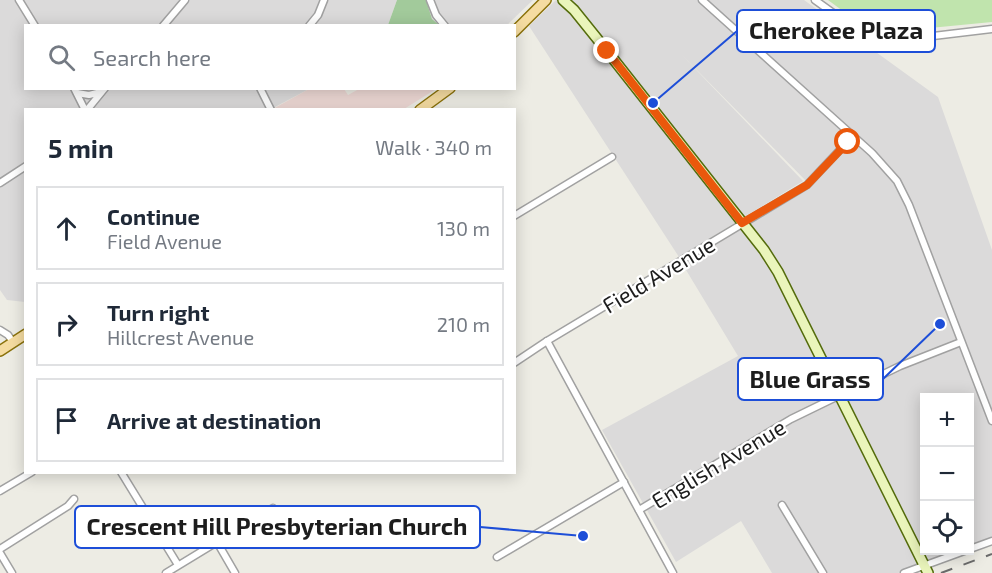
<!DOCTYPE html>
<html lang="en">
<head>
<meta charset="utf-8">
<style>
  body { margin:0; font-family:"Exo 2",sans-serif; background:#f2f2f3; color:#1f2937 }
  .controls { position:absolute; right:18px; bottom:18px; display:grid; overflow:hidden; border-radius:0px; box-shadow:0 3px 15px #0003 }
  .controls button { width:54px; height:54px; display:grid; place-items:center; padding:0; border:0; border-bottom:2px solid #e0e1e3; background:#fff; color:#1f2937; font:30px sans-serif }
  .stop { position:absolute; width:18px; height:18px; margin:-14px; border:4px solid #ea580c; border-radius:50%; background:#fff }
  .stop.end { background:#ea580c; border-color:#fff; box-shadow:0 2px 6px #0008 }
  .list { margin:0; padding:0; list-style:none }
  h2 { display:flex; justify-content:space-between; align-items:center; height:78px; margin:0; padding:0 24px; font-size:26px }
  h2 small { font-size:20px; font-weight:400; color:#747a83 }
  .list li { display:grid; grid-template-columns:39px 1fr auto; gap:18px; align-items:center; box-sizing:border-box; height:84px; margin:0 12px 12px; padding:0 12px; border:2px solid #e0e1e3; border-radius:0px }
  .list b { display:block; font-size:22px; white-space:nowrap }
  .list p { margin:0; font-size:20px; white-space:nowrap; color:#747a83 }
  .list em { font-size:20px; font-style:normal; color:#747a83 }
  .icon { flex:none; width:33px; height:33px; fill:none; stroke:currentColor; stroke-width:2; stroke-linecap:round; stroke-linejoin:round }
  .map { position:relative; flex:none; width:992px; height:573px; overflow:hidden }
  .search { position:absolute; background:#fff; box-shadow:0 3px 15px #0003; left:24px; top:24px; width:492px; height:66px; display:flex; align-items:center; gap:15px; box-sizing:border-box; padding:0 21px; border-radius:0px; color:#747a83; font-size:22px }
  .panel { position:absolute; background:#fff; box-shadow:0 3px 15px #0003; left:24px; top:108px; width:492px; height:366px; border-radius:0px }
  .map>svg:first-child { display:block }
  .residential { fill:#dbdada }
  .commercial { fill:#edd8d4 }
  .grass { fill:#c0e4ad }
  .forest { fill:#a2ca9b }
  .lines { fill:none; stroke-linecap:round; stroke-linejoin:round }
  .street-casing { stroke:#a1a1a1; stroke-width:9 }
  .secondary-casing { stroke:#546c0c; stroke-width:12 }
  .primary-casing { stroke:#8b720b; stroke-width:12 }
  .street { stroke:#fff; stroke-width:6 }
  .secondary { stroke:#eaf5bb; stroke-width:9 }
  .primary { stroke:#f5dca1; stroke-width:9 }
  .rail { stroke:#6b6b6b; stroke-width:2; stroke-dasharray:12 12; stroke-linecap:butt }
  .route { stroke:#ea580c; stroke-width:8 }
  .labels { text-anchor:middle; dominant-baseline:central; stroke-width:4.5; stroke-linejoin:round; paint-order:stroke }
  .street-label { font-size:22px; fill:#1d1d1d; stroke:#fff }
  .leader { fill:none; stroke:#1d4ed8; stroke-width:2 }
  .callout-dot { fill:#1d4ed8; stroke:#fff; stroke-width:2 }
  .callout { fill:#fff; stroke:#1d4ed8; stroke-width:2 }
  .callout-label { font-size:24px; text-anchor:middle; font-weight:bold; fill:#1d1d1d }
</style>
</head>
<body>
<div class="map">
<svg width="992" height="573" viewBox="0 0 992 573">
  <rect width="100%" height="100%" fill="#edece4"/>
  <!-- residential -->
  <g class="residential">
    <path d="M0 0H397L388 25 26 26V88L309 89 271 109 26 110 25 302 7 300 0 290Z"/>
    <path d="M426 0H533L506 26 439 25 432 19Z"/>
    <path d="M556 0H804L938 97 992 250V538L970 547V398H924V550L959 551 898 573H772L741 521 676 562 602 430 738 356 683 265 811 186 681 54 803 181 679 257 529 26Z"/>
  </g>
  <!-- commercial -->
  <path class="commercial" d="M309 89H344L348 95 359 89H436L404 109 271 110Z"/>
  <!-- grass -->
  <path class="grass" d="M828 0H992V22L878 33 866 28Z"/>
  <!-- forest -->
  <path class="forest" d="M397 0H426L432 19 439 25H388Z"/>
  <g class="lines">
    <!-- street casing -->
    <g class="street-casing">
      <g id="street">
        <path d="M19 0 35 26"/>
        <path d="M430 0 436 15 445 26"/>
        <path d="M702 0 872 153 897 181 909 205 992 421"/>
        <path d="M815 0 861 33 883 42 992 29"/>
        <path d="M163 26 185 0"/>
        <path d="M309 26 318 15 324 0"/>
        <path d="M74 88 85 110"/>
        <path d="M260 88 271 110"/>
        <path d="M77 93 89 95 101 92"/>
        <path d="M87 110 105 88"/>
        <path d="M0 183 26 166"/>
        <path d="M514 216 612 157"/>
        <path d="M0 330 8 335 13 342"/>
        <path d="M547 341 673 573"/>
        <path d="M514 363 547 341 807 185 853 136"/>
        <path d="M121 472 178 565"/>
        <path d="M0 491 32 472"/>
        <path d="M782 505 823 573"/>
        <path d="M639 510 791 419 900 366 961 342"/>
        <path d="M217 542 235 573"/>
        <path d="M0 549 68 506 74 499"/>
        <path d="M970 549 992 541"/>
        <path d="M0 553 12 573"/>
        <path d="M497 557 624 482"/>
        <path d="M166 573 273 508"/>
        <path d="M904 573 967 550"/>
      </g>
    </g>
    <!-- secondary casing -->
    <g class="secondary-casing">
      <path id="secondary" d="M563 0 574 10 607 51 764 250 778 272 928 573"/>
    </g>
    <!-- primary casing -->
    <g class="primary-casing">
      <g id="primary">
        <path d="M514 32 546 0"/>
        <path d="M420 110 450 88"/>
        <path d="M0 351 26 334"/>
      </g>
    </g>
    <!-- street -->
    <use href="#street" class="street"/>
    <!-- secondary -->
    <use href="#secondary" class="secondary"/>
    <!-- primary -->
    <use href="#primary" class="primary"/>
    <!-- rail -->
    <path class="rail" d="M941 573 992 554"/>
  </g>
  <g class="lines">
    <!-- route -->
    <path class="route" d="M607 51 742 223 807 185 848 142"/>
  </g>
  <g class="labels">
    <!-- street labels -->
    <g class="street-label">
      <text transform="translate(658 274) rotate(-31)">Field Avenue</text>
      <text transform="translate(718 463) rotate(-31)">English Avenue</text>
    </g>
  </g>
  <!-- callouts -->
  <path class="leader" d="M653 103L737 31M940 324L883 379M583 536L480 527"/>
  <g class="callout-dot">
    <circle cx="653" cy="103" r="6"/>
    <circle cx="940" cy="324" r="6"/>
    <circle cx="583" cy="536" r="6"/>
  </g>
  <g class="callout">
    <rect x="737" y="10" width="198" height="42" rx="6"/>
    <rect x="738" y="358" width="145" height="42" rx="6"/>
    <rect x="75" y="506" width="405" height="42" rx="6"/>
  </g>
  <g class="callout-label">
    <text x="836" y="39">Cherokee Plaza</text>
    <text x="810" y="388">Blue Grass</text>
    <text x="277" y="535">Crescent Hill Presbyterian Church</text>
  </g>
</svg>
<div class="controls">
<button>+</button>
<button>−</button>
<button><svg class="icon" aria-label="locate" viewBox="0 0 24 24"><circle cx="12" cy="12" r="6"/><path d="M12 2v4M12 18v4M2 12h4M18 12h4"/></svg></button>
</div>
<div class="stop" style="left:848px;top:142px"></div>
<div class="stop end" style="left:607px;top:51px"></div>
<div class="search"><svg class="icon" aria-label="search" viewBox="0 0 24 24"><circle cx="10" cy="10" r="6"/><path d="M15 15l6 6"/></svg>Search here</div>
<section class="panel">
<h2>5 min<small>Walk · 340 m</small></h2>
<ul class="list">
<li><svg class="icon" aria-label="ahead" viewBox="0 0 24 24"><path d="M12 20V5M6 11l6-6 6 6"/></svg><div><b>Continue</b><p>Field Avenue</p></div><em>130 m</em></li>
<li><svg class="icon" aria-label="right" viewBox="0 0 24 24"><path d="M7 20v-9h11M14 6l5 5-5 5"/></svg><div><b>Turn right</b><p>Hillcrest Avenue</p></div><em>210 m</em></li>
<li><svg class="icon" aria-label="arrive" viewBox="0 0 24 24"><path d="M6 21V4h12l-3 4 3 4H6"/></svg><div><b>Arrive at destination</b></div></li>
</ul>
</section>
</div>
</body>
</html>
